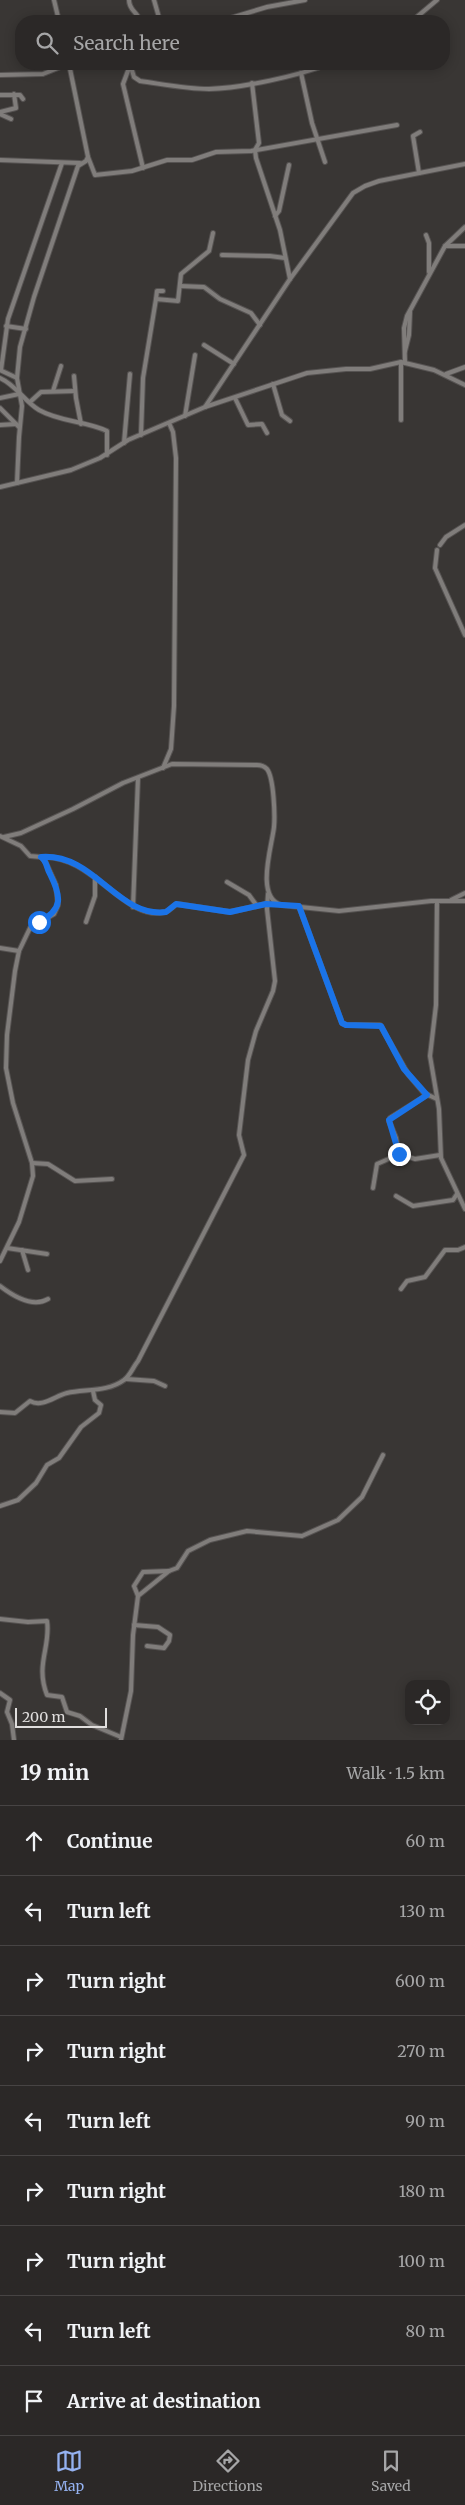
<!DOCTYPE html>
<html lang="en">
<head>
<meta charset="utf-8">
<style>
  body { margin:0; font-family:Merriweather,serif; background:#373433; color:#f1f3f6 }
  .controls { position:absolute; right:15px; bottom:15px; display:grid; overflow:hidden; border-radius:10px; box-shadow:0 2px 12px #0003 }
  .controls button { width:45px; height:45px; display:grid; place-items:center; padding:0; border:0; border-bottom:1px solid #474444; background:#2b2827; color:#f1f3f6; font:25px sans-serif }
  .scale { position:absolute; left:15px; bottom:12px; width:92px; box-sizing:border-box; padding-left:5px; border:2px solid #e0dedd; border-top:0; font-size:14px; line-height:18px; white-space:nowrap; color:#e0dedd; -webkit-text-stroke:4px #393634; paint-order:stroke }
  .stop { position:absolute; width:15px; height:15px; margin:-11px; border:4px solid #1a73e8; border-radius:50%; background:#fff }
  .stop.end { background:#1a73e8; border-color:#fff; box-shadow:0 1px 5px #0008 }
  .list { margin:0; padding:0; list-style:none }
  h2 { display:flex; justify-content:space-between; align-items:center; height:65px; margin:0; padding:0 20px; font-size:21px }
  h2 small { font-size:16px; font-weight:400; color:#a6a6a7 }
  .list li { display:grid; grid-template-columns:32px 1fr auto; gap:15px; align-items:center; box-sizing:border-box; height:70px; padding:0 20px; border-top:1px solid #474444 }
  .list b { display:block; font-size:19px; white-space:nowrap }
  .list em { font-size:16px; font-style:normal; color:#a6a6a7 }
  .icon { flex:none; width:28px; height:28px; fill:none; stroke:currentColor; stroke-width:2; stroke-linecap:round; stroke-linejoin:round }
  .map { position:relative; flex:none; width:465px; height:1740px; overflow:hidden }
  .search { position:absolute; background:#2b2827; box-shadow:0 2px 12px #0003; left:15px; right:15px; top:15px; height:55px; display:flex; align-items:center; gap:12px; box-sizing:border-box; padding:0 18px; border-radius:20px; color:#a6a6a7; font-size:19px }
  .sheet { height:695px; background:#2b2827 }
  nav { display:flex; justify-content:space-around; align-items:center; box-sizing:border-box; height:70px; border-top:1px solid #474444; background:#2b2827; font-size:14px; color:#a6a6a7 }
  nav a { display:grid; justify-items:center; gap:2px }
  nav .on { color:#95b2f1 }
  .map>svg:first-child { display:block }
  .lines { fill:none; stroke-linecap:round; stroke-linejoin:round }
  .minor-casing { stroke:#565352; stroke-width:6 }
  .minor { stroke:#807d7b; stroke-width:4 }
  .route { stroke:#1a73e8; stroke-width:6 }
</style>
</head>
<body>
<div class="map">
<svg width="465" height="1740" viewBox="0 0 465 1740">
  <rect width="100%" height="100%" fill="#393634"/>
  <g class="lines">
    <!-- minor casing -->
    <g class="minor-casing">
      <g id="minor">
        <path d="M54 0 59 21"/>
        <path d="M129 0C129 11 138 12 140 21"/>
        <path d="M154 0 160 21"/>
        <path d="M197 21 227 19 267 7 305 0"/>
        <path d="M412 21 437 0"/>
        <path d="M130 64 134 77 140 81C162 84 186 89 209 89 243 88 297 76 329 64"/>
        <path d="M129 68 123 84 143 168"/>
        <path d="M301 73 312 123 325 162"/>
        <path d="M0 75 43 74 68 64"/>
        <path d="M252 83 259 143 255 150 256 158 280 230 290 279"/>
        <path d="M0 95H20L23 99"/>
        <path d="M0 112 16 108 14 94"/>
        <path d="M0 114 11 119"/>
        <path d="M88 157 95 175 132 171 167 160H192L216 152 251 151 397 125"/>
        <path d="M0 160 80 163"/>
        <path d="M419 173 413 136 420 132"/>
        <path d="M275 216 279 211 289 165"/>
        <path d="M426 235 429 243V272"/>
        <path d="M445 246H465"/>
        <path d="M222 255 270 256 285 258"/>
        <path d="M180 286 204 287 220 299 251 313 260 325"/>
        <path d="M156 299 157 291H163"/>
        <path d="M6 326 26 329"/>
        <path d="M204 345 234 364"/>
        <path d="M405 351 409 335 410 312"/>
        <path d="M401 362V420"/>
        <path d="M405 363 404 328 407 316 445 246 465 227"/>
        <path d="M0 370 17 378"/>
        <path d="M1 370 8 319 62 163"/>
        <path d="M446 374 465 367"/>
        <path d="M74 376 76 398 81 424"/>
        <path d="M0 378C16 385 24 401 39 410 60 422 86 421 107 431V455"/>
        <path d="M273 384 282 415 290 421"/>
        <path d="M53 391 61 366"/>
        <path d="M0 398 19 394"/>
        <path d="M235 398 248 425 262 424 267 433"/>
        <path d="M30 402 41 392 75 391"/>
        <path d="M205 407 290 279 353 193 365 186 379 181 465 164"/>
        <path d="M0 408 19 427"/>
        <path d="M185 416 195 355"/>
        <path d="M0 425 16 424"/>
        <path d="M141 435 143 378 156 299 178 301 181 274 209 251 213 233"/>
        <path d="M124 443 130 374"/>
        <path d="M17 483 19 437 22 406 17 378 20 347 34 297 78 166 86 161 88 157 69 64"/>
        <path d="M0 487 71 470 100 458 128 440 205 407 307 373 346 369H370L401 362 434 370 465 385"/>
        <path d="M440 545 446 537 465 525"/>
        <path d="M437 550 435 568 465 635"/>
        <path d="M163 768 171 749 174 706 176 458 173 432 169 423"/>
        <path d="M0 836 21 846 30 856 41 857 45 861 56 885 58 905 54 914 30 928 19 951 15 971 7 1035 6 1068 13 1103 32 1163 33 1176 19 1222 0 1261"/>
        <path d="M4 837 21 833 73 809 123 783 172 764 257 765C260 765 264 766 267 769 274 778 275 816 274 827 272 846 255 897 281 905L339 911 431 901H465"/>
        <path d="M42 857C93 854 124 922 165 912 171 911 172 906 177 904L230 912 266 904H276"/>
        <path d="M227 882 249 895 257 906"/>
        <path d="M451 900 465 893"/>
        <path d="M437 901 436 1005 430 1056 439 1109 441 1158 465 1209"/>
        <path d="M299 906 342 1023 346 1025H380L408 1074 424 1093 437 1099"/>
        <path d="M133 907 138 778"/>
        <path d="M86 922 95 896V877"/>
        <path d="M0 948 19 951"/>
        <path d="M427 1095 390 1118 389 1121 396 1138 399 1154 415 1159 440 1155"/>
        <path d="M32 1163 48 1164 75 1181 112 1179"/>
        <path d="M373 1188 377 1164 400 1154"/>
        <path d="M396 1196 413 1206 453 1200 457 1194"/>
        <path d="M7 1248 47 1254"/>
        <path d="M22 1250 28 1270"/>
        <path d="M0 1286C13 1296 33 1308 48 1299"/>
        <path d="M401 1289 407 1281 425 1277 445 1250H458L465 1247"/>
        <path d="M126 1379 154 1381 165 1386"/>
        <path d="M0 1412 15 1413 30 1401C42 1408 55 1396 67 1393 85 1389 108 1392 124 1380 130 1376 133 1367 138 1361L244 1155 239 1135 248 1060 256 1031 273 991 275 981 267 909 268 894"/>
        <path d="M0 1506 18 1500 36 1483 47 1465 59 1458 81 1427 99 1413 101 1405 95 1400 93 1391"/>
        <path d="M138 1596 169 1571"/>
        <path d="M0 1619 28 1622 47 1621C51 1647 35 1664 47 1695L62 1697 67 1712 80 1716 92 1725 121 1737"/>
        <path d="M134 1625 158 1627 170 1635 169 1641 164 1648 147 1646"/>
        <path d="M0 1693 10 1700 7 1712 12 1724 14 1740"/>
        <path d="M121 1740 131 1691 133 1635 138 1596 134 1586 143 1572 169 1571 177 1568 188 1551 210 1540 247 1531 302 1536 338 1520 362 1497 383 1455"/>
      </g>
    </g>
    <!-- minor -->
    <use href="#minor" class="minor"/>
  </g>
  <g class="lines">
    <!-- route -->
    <path class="route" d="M39 922C64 909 61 896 50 874 46 867 47 861 41 857 95 853 117 918 166 912L176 904 230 912 266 904 299 906 342 1023 346 1025 381 1026 404 1069 427 1095 389 1120 399 1154"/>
  </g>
</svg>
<div class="controls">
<button><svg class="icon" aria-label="locate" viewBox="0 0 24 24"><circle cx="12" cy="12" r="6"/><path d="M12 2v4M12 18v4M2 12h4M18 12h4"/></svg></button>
</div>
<div class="scale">200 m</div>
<div class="stop" style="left:39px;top:922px"></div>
<div class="stop end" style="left:399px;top:1154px"></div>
<div class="search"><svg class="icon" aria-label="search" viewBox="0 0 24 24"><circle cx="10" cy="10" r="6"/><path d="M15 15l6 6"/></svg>Search here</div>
</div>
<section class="sheet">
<h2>19 min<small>Walk · 1.5 km</small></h2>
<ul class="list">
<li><svg class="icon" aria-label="ahead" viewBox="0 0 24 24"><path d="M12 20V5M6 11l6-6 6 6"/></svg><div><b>Continue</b></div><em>60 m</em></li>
<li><svg class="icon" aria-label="left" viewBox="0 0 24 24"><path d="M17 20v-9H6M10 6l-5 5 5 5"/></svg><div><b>Turn left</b></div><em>130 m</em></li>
<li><svg class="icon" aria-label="right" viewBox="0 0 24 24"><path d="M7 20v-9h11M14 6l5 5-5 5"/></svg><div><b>Turn right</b></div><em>600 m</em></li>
<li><svg class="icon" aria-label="right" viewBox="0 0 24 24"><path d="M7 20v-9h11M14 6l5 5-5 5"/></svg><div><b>Turn right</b></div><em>270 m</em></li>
<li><svg class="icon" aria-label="left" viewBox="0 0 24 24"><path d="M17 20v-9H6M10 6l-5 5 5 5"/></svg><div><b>Turn left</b></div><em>90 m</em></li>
<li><svg class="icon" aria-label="right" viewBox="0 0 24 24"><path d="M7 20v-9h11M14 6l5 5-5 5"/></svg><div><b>Turn right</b></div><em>180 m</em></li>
<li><svg class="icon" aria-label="right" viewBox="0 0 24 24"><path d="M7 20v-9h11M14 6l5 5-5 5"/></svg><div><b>Turn right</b></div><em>100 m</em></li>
<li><svg class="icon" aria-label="left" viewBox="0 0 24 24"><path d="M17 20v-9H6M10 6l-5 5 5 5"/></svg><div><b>Turn left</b></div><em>80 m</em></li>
<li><svg class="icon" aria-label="arrive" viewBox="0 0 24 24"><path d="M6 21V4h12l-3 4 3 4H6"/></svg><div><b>Arrive at destination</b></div></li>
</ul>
</section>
<nav>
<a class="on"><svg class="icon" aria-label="map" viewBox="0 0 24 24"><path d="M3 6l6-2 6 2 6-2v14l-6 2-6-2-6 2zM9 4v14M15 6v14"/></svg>Map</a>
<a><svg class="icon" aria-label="directions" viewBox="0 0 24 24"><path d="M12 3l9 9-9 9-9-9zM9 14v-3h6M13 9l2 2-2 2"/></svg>Directions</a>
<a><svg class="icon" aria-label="saved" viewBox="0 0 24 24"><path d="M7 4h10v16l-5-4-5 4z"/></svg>Saved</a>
</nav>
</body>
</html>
